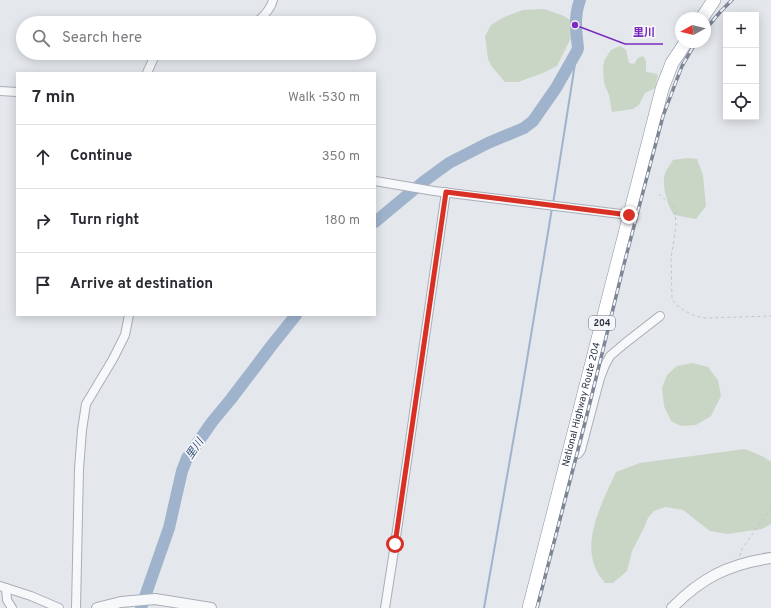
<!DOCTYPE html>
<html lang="en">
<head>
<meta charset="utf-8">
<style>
  body { margin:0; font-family:Overpass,"Noto Sans JP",sans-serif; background:#f2f2f3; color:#2b2b33 }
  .controls { position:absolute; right:12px; top:12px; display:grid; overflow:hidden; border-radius:0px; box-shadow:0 2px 10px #0003 }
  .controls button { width:36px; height:36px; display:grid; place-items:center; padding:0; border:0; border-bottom:1px solid #e1e1e2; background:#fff; color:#2b2b33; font:20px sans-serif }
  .compass { position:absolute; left:675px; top:12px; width:36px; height:36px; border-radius:50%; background:#fff; box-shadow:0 2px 10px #0003; rotate:262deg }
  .stop { position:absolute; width:12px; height:12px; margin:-9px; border:3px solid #d93025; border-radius:50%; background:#fff }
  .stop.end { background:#d93025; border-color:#fff; box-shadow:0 1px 4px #0008 }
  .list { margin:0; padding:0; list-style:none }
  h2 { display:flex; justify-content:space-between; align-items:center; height:52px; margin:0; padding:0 16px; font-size:17px }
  h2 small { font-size:13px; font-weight:400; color:#7c7c81 }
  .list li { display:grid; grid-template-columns:26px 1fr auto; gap:12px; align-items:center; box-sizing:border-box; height:64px; padding:0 16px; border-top:1px solid #e1e1e2 }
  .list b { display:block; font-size:15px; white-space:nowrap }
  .list em { font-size:13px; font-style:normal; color:#7c7c81 }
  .icon { flex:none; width:22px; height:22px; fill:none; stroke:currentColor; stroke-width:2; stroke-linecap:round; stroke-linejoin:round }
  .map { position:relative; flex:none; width:771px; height:608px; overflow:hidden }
  .search { position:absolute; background:#fff; box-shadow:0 2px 10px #0003; left:16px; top:16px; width:360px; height:44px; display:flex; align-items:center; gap:10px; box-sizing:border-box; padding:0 14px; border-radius:22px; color:#7c7c81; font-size:15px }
  .panel { position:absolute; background:#fff; box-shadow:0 2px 10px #0003; left:16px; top:72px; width:360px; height:244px; border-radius:0px }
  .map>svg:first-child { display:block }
  .green { fill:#c9d6c5 }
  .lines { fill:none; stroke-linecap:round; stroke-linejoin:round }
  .stream { stroke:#9fb4cc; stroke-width:2 }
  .river { stroke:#9fb4cc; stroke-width:12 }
  .minor-casing { stroke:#a9aeb7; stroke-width:10 }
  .tertiary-casing { stroke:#a9aeb7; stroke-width:12 }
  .trunk-casing { stroke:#8b94a3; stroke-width:14 }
  .path { stroke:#c2c5cb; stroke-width:1; stroke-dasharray:3 3; stroke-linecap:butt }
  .minor { stroke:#f7f8fa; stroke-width:8 }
  .tertiary { stroke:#f7f8fa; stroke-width:10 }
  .trunk { stroke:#fff; stroke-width:13 }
  .rail-casing { stroke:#7d8696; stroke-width:3.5 }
  .rail { stroke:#f4f6f9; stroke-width:2; stroke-dasharray:6; stroke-linecap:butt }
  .route { stroke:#d93025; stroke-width:5 }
  .labels { text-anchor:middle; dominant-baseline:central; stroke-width:3.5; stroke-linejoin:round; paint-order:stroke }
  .shield { fill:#f4f6f9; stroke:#676e7b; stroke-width:1 }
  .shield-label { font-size:9px; font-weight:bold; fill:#2b3445 }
  .street-label { font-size:10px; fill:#2b3445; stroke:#f4f6f9 }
  .water-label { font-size:11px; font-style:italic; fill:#34527a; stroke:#f4f6f9 }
  .leader { fill:none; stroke:#7b2cbf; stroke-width:1.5 }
  .callout-dot { fill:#7b2cbf; stroke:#f4f6f9; stroke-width:1.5 }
  .callout-label { font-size:11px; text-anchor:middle; font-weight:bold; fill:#7b2cbf; stroke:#f4f6f9; stroke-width:3.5; stroke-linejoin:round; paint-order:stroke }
</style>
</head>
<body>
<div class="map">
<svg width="771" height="608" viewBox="0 0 771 608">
  <rect width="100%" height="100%" fill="#e4e7ec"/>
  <!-- green -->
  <g class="green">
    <path d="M544 9 564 16 573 22 574 32 557 66 543 73 518 82H505L492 67 488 59 485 36 491 25 504 17 523 10Z"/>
    <path d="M620 46 626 50 629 63 634 64 638 58 643 56 646 61V72L653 73 658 75 655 88 645 93 639 105 633 109 612 112 609 95 604 83 603 67 605 59 611 50Z"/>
    <path d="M688 158 697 159 703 175 706 206 696 219 674 215C668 206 660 182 666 171 668 167 671 164 673 160Z"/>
    <path d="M693 363 708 367 718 380 721 396 711 416 696 425 681 426 671 421 664 406 662 388 667 375 677 366Z"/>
    <path d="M745 449 764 457 771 462V524L762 529 727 534 710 531 683 510 665 507 654 511 648 518 643 530 632 551 627 571 613 583H605C600 577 596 571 594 564 584 536 604 498 616 472L640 463Z"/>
  </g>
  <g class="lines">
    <!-- stream -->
    <g class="stream">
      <path d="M553 204 577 51"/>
      <path d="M484 608 520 402 552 208"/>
    </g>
    <!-- river -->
    <g class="river">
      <path d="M375 222 423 182 449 163 488 143 524 128 533 121 556 88 577 51 578 48C576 31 574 16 580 0"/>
      <path d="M141 608 169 528 182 471 187 458 212 422 231 399 272 345 296 315"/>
    </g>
    <!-- minor casing -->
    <g class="minor-casing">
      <g id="minor">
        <path d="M256 23C263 17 271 9 273 0"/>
        <path d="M147 73 156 53"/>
        <path d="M0 91 17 92"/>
        <path d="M375 181 434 191 629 215"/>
        <path d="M568 455 578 454 581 450 600 378 605 365 610 356 624 344 660 316"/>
        <path d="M0 586 31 596 59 608"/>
        <path d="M6 588 7 600 12 608"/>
        <path d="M76 608 79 469 82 430 86 404 113 359 125 335 129 315"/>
        <path d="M385 608 395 544 446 192"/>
      </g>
    </g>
    <!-- tertiary casing -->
    <g class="tertiary-casing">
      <g id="tertiary">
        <path d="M97 608 121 602 155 599 211 608"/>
        <path d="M672 608C701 578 729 564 771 558"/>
      </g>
    </g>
    <!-- trunk casing -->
    <g class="trunk-casing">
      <g id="trunk">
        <path d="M702 18 714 0"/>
        <path id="s1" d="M529 608 662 89 672 63 686 42"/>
      </g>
    </g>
    <!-- path -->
    <g class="path">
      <path d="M659 194 675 209 676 226 671 258 672 298 675 304 685 311 695 316 705 318 771 316"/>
      <path d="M740 556 742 549 771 508"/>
    </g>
    <!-- minor -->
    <use href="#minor" class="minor"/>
    <!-- tertiary -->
    <use href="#tertiary" class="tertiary"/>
    <!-- trunk -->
    <use href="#trunk" class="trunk"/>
    <!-- rail casing -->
    <g class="rail-casing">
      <g id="rail">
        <path d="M705 30 721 11 732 0"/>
        <path d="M537 608 586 419 623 268 663 116 682 66 696 42"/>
      </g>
    </g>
    <!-- rail -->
    <use href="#rail" class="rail"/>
  </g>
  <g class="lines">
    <!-- route -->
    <path class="route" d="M395 544 446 192 629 215"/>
  </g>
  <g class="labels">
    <!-- shield labels -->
    <rect class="shield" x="589" y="316" width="26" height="14" rx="3"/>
    <g class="shield-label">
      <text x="602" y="323">204</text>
    </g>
    <!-- street labels -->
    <g class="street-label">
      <text stroke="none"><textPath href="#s1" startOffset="210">National Highway Route 204</textPath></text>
    </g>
    <!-- water labels -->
    <g class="water-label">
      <text transform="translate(195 449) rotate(-56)">里川</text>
    </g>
  </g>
  <!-- callouts -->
  <path class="leader" d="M575 25L625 44H663"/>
  <circle class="callout-dot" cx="575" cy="25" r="4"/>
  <g class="callout-label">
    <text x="644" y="36">里川</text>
  </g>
</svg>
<div class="controls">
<button>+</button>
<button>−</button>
<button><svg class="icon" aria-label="locate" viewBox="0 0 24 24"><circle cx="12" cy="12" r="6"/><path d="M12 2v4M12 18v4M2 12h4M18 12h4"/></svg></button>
</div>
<svg class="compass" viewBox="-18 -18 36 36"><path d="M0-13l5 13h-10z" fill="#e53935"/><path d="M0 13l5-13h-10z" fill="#7c7c81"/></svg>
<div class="stop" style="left:395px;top:544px"></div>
<div class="stop end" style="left:629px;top:215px"></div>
<div class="search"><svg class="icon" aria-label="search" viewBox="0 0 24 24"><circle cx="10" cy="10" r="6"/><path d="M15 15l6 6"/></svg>Search here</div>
<section class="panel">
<h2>7 min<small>Walk · 530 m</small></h2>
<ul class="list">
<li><svg class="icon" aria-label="ahead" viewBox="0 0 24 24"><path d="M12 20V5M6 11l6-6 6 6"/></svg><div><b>Continue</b></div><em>350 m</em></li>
<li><svg class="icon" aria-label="right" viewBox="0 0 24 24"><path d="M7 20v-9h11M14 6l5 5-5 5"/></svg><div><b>Turn right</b></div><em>180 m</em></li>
<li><svg class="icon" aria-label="arrive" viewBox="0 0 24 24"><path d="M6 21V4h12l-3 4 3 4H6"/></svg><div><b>Arrive at destination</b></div></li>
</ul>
</section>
</div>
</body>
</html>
